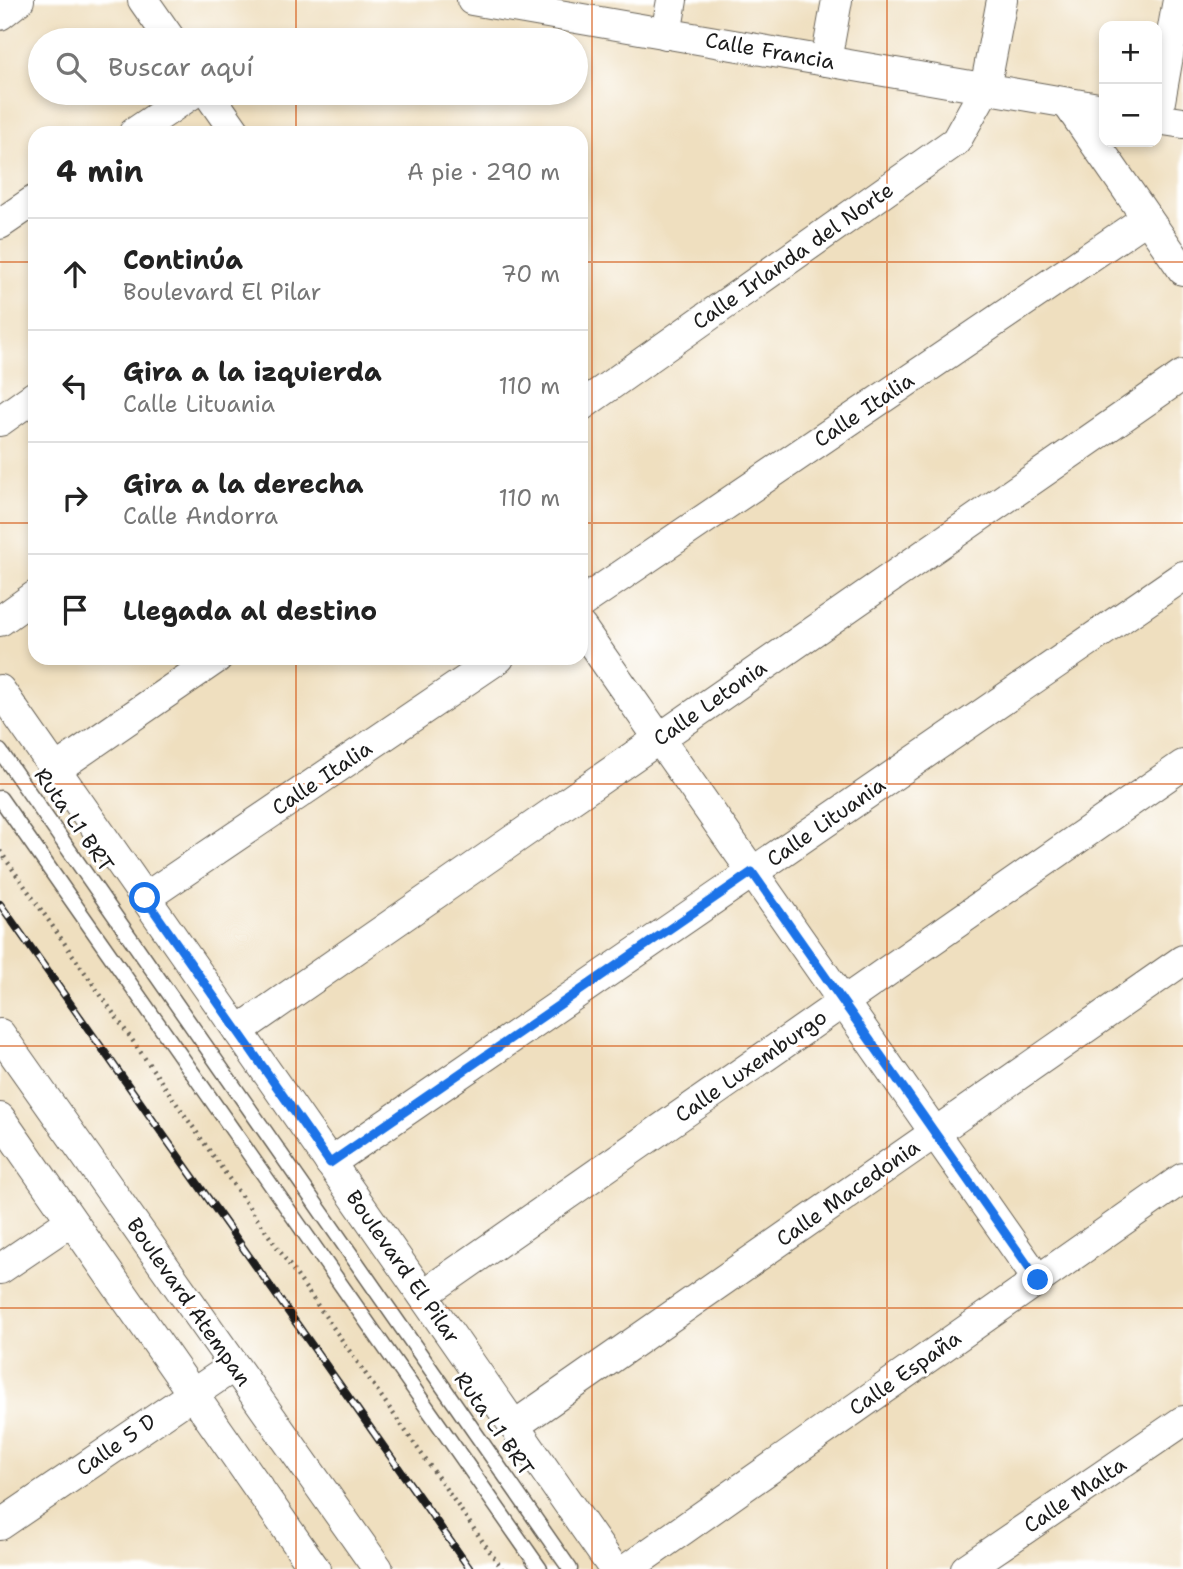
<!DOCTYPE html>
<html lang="es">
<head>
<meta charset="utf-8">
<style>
  body { margin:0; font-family:"Shantell Sans",sans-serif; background:#f6f6f6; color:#222 }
  .controls { position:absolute; right:21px; top:21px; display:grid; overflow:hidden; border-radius:14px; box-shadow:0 4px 10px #0003 }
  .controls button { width:63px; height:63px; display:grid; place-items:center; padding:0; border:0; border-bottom:2px solid #e0e0e0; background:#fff; color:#222; font:35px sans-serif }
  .stop { position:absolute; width:21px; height:21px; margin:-16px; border:5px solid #1a73e8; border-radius:50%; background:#fff }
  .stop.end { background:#1a73e8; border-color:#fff; box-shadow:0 2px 7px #0008 }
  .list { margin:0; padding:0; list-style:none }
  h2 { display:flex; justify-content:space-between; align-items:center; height:91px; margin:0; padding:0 28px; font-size:30px }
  h2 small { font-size:23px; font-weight:400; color:#767676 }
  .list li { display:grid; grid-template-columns:46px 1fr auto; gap:21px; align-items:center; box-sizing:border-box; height:112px; padding:0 28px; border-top:2px solid #e0e0e0 }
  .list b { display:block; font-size:26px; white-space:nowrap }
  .list p { margin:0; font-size:23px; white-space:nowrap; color:#767676 }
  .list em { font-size:23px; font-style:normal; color:#767676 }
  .icon { flex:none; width:38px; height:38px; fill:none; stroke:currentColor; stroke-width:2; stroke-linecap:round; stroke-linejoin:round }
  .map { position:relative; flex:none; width:1183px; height:1569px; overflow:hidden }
  .search { position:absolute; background:#fff; box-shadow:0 4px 10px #0003; left:28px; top:28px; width:560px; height:77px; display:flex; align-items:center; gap:18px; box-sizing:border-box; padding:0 24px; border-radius:38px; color:#767676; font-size:26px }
  .panel { position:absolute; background:#fff; box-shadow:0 4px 10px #0003; left:28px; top:126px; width:560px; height:539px; border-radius:21px }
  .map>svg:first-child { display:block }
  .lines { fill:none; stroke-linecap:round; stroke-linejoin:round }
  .service-casing { stroke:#666055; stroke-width:17 }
  .minor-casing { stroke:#666055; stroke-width:32 }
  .path { stroke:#666055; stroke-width:4.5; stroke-dasharray:2 5; stroke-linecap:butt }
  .service { stroke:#fff; stroke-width:14 }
  .minor { stroke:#fff; stroke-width:30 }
  .rail-casing { stroke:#1c1c1c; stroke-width:8 }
  .rail { stroke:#fff; stroke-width:5; stroke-dasharray:16; stroke-linecap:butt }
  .route { stroke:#1a73e8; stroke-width:9 }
  .grid { fill:none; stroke:#d4530e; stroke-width:2; stroke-opacity:0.55 }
  .labels { text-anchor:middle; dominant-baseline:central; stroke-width:6; stroke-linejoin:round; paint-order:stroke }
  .street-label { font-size:21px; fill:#1c1c1c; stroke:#fff }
</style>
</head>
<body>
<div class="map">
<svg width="1183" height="1569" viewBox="0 0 1183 1569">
  <rect width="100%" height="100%" fill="#fff"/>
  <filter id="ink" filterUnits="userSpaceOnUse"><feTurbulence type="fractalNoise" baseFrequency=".0143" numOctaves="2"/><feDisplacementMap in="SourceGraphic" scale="14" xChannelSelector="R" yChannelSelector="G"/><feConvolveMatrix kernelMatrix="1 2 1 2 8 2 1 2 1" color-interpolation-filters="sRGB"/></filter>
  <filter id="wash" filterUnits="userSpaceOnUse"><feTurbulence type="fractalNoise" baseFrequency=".00686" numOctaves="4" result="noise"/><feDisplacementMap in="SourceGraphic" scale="28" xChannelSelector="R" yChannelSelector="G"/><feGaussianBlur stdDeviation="1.57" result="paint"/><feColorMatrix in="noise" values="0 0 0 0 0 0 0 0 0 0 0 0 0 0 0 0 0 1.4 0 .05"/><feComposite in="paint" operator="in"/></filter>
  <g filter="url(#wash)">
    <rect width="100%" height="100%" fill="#efdfbf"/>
  </g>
  <g filter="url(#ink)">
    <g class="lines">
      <!-- service casing -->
      <g class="service-casing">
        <g id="service">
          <path d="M0 751 570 1569"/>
          <path d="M0 798 540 1569"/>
        </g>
      </g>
      <!-- minor casing -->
      <g class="minor-casing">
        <g id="minor">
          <path d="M143 0 171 40"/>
          <path d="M472 0 1104 109"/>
          <path d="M0 15 19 0"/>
          <path d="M666 34 672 0"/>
          <path d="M826 61 837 0"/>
          <path d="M208 93 236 133"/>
          <path d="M1067 103 1183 270"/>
          <path d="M1157 118 1178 0"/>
          <path d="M1157 119 1183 123"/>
          <path d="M134 133 193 93"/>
          <path d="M0 224 35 200"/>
          <path d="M581 406 956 141 985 89 1002 0"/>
          <path d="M0 421 35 396"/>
          <path d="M581 603 1147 218"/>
          <path d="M0 621 35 596"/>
          <path d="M581 627 1038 1280"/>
          <path d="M0 690 614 1569"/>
          <path d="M56 769 217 658"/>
          <path d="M145 898 499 658"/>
          <path d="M238 1031 1183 375"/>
          <path d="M0 1034 378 1569"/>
          <path d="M0 1118 315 1569"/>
          <path d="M330 1163 1183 576"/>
          <path d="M0 1269 71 1221"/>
          <path d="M423 1295 1183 765"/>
          <path d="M514 1426 1183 960"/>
          <path d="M0 1525 234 1366"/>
          <path d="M627 1569 1183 1178"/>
          <path d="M966 1569 1183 1421"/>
        </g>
      </g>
      <!-- path -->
      <path class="path" d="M0 851 502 1569"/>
      <!-- service -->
      <use href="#service" class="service"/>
      <!-- minor -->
      <use href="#minor" class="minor"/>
      <!-- rail casing -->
      <g class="rail-casing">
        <path id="rail" d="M0 904 470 1569"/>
      </g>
      <!-- rail -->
      <use href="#rail" class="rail"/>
    </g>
  </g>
  <g class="lines" filter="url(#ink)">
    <!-- route -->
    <path class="route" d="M145 898 330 1163 752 872 1038 1280"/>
  </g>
  <!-- grid -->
  <path class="grid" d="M296 0V40M592 0V1569M887 0V1569M296 93V133M0 262H35M581 262H1183M0 523H35M581 523H1183M296 658V1569M0 784H1183M0 1046H1183M0 1308H1183"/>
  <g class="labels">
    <!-- street labels -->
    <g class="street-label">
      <text transform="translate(770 51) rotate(10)">Calle Francia</text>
      <text transform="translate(793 256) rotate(-35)">Calle Irlanda del Norte</text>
      <text transform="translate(864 410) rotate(-34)">Calle Italia</text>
      <text transform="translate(710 703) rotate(-35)">Calle Letonia</text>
      <text transform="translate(322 778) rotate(-34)">Calle Italia</text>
      <text transform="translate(74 820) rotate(55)">Ruta L1 BRT</text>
      <text transform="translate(826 822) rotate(-35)">Calle Lituania</text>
      <text transform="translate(751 1066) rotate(-35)">Calle Luxemburgo</text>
      <text transform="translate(848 1193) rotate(-35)">Calle Macedonia</text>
      <text transform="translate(403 1267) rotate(55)">Boulevard El Pilar</text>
      <text transform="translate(189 1302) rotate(55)">Boulevard Atempan</text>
      <text transform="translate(905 1373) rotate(-35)">Calle España</text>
      <text transform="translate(494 1424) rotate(55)">Ruta L1 BRT</text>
      <text transform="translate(116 1445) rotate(-35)">Calle 5 D</text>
      <text transform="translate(1075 1495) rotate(-34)">Calle Malta</text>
    </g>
  </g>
</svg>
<div class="controls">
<button>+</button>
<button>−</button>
</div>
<div class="stop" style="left:145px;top:898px"></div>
<div class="stop end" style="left:1038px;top:1280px"></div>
<div class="search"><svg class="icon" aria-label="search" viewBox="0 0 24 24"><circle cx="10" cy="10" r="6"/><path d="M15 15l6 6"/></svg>Buscar aquí</div>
<section class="panel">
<h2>4 min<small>A pie · 290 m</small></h2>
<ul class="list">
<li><svg class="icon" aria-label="ahead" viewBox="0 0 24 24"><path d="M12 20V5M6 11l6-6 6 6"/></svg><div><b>Continúa</b><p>Boulevard El Pilar</p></div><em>70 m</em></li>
<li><svg class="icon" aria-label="left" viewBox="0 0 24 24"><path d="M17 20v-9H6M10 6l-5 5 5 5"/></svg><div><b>Gira a la izquierda</b><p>Calle Lituania</p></div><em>110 m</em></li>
<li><svg class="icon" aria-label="right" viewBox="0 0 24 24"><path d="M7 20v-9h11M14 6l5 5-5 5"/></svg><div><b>Gira a la derecha</b><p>Calle Andorra</p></div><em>110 m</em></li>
<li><svg class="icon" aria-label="arrive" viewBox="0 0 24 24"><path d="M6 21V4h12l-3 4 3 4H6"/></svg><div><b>Llegada al destino</b></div></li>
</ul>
</section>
</div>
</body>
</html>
